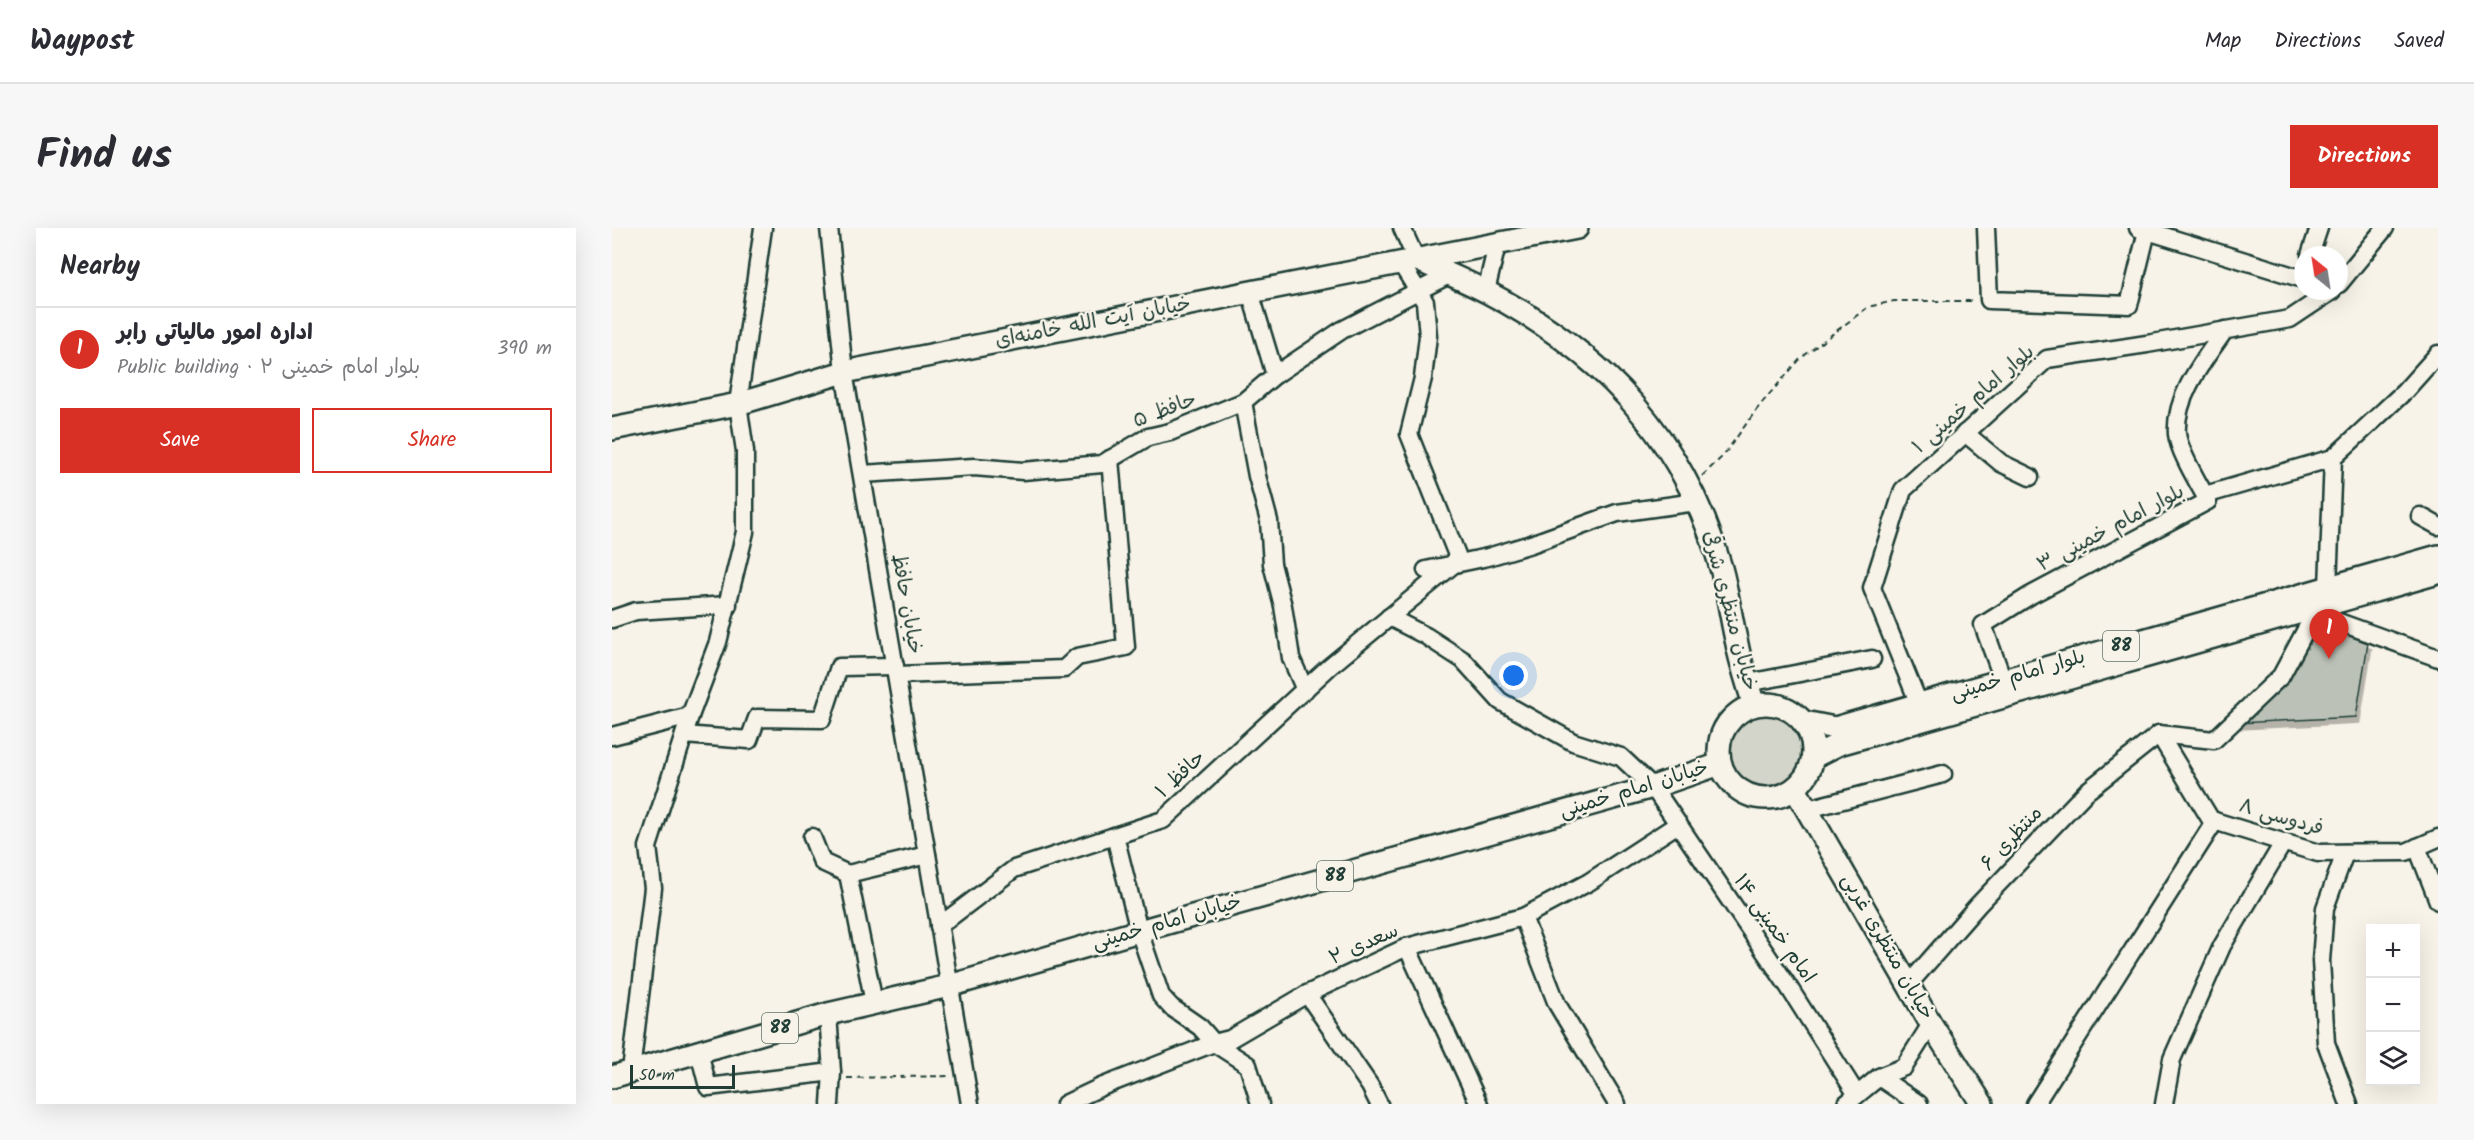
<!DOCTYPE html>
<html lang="en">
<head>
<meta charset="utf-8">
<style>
  body { margin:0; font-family:Kalam,"Playpen Sans Arabic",sans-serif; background:#f7f7f7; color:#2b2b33 }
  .controls { position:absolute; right:18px; bottom:18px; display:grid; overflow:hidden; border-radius:0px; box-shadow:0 6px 24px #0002 }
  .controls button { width:54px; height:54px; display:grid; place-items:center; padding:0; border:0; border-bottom:2px solid #e1e1e2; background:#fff; color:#2b2b33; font:30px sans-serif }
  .compass { position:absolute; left:1682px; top:18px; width:54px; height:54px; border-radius:50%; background:#fff; box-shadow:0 6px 24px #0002; rotate:330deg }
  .scale { position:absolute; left:18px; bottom:15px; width:105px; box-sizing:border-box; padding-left:6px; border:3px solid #1f3d34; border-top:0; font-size:16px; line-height:21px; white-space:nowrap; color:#1f3d34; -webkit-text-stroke:4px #f7f3e8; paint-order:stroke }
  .you { position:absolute; left:902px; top:448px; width:21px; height:21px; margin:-15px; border:4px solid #fff; border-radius:50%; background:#1a73e8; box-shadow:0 0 0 9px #1a73e833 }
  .badge { display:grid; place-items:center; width:39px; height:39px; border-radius:50%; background:#d93025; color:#fff; font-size:20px; font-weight:700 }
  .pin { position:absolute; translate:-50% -50px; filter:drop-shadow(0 2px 3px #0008) }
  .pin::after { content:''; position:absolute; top:32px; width:21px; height:18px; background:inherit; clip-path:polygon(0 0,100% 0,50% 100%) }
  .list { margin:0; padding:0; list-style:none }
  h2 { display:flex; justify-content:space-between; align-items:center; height:78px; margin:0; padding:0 24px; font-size:26px }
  h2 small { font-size:20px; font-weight:400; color:#7c7c81 }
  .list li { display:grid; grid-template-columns:39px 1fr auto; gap:18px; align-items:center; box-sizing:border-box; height:84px; padding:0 24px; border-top:2px solid #e1e1e2 }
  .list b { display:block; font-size:22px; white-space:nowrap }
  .list p { margin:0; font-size:20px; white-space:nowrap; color:#7c7c81 }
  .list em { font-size:20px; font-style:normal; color:#7c7c81 }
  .actions { display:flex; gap:12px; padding:18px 24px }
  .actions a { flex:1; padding:14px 0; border:2px solid #d93025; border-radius:0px; text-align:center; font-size:21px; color:#d93025 }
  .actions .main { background:#d93025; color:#fff }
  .icon { flex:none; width:33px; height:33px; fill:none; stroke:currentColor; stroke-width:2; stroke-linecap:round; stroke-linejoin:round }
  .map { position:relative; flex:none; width:1826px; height:876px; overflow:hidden; border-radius:0px }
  header { display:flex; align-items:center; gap:36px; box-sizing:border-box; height:84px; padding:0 30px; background:#fff; border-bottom:2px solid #e1e1e2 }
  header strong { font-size:28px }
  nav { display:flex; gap:33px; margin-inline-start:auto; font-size:21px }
  .intro { display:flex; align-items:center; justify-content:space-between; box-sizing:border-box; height:144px; padding:0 36px }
  h1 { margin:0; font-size:42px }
  .button { padding:15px 27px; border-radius:0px; background:#d93025; color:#fff; font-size:21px; font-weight:700 }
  main { display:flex; gap:36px; padding:0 36px }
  aside { flex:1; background:#fff; border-radius:0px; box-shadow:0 6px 24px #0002 }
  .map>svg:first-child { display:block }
  .green { fill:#d3d5ca; stroke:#79897f; stroke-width:1.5 }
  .building { fill:#bbc1b6; stroke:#1f3d34; stroke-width:1.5; filter:url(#shadow) }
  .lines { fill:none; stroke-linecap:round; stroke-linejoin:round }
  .minor-casing { stroke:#1f3d34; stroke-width:21 }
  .major-casing { stroke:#1f3d34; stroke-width:26 }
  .path { stroke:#1f3d34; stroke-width:2; stroke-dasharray:6 4.5; stroke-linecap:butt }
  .minor { stroke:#f7f3e8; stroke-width:16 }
  .major { stroke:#f7f3e8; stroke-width:21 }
  .labels { text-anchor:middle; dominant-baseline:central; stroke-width:5; stroke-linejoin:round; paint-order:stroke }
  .shield { fill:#f7f3e8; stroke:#60746a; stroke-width:1.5 }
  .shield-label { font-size:18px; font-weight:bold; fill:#1f3d34 }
  .street-label { font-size:20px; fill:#1f3d34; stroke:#f7f3e8 }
</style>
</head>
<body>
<header>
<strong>Waypost</strong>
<nav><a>Map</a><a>Directions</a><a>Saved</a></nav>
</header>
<div class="intro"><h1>Find us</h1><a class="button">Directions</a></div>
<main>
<aside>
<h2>Nearby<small></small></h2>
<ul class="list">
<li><span class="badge">1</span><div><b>اداره امور مالیاتی رابر</b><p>Public building · بلوار امام خمینی ۲</p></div><em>390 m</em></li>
</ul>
<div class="actions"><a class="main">Save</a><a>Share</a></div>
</aside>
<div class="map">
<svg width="1826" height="876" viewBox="0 0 1826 876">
  <defs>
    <filter id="shadow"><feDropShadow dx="3.5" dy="6" stdDeviation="0" flood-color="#0004"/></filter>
  </defs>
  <rect width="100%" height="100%" fill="#f7f3e8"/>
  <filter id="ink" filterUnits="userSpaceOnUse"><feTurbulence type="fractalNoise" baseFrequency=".0167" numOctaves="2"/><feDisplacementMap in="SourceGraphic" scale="12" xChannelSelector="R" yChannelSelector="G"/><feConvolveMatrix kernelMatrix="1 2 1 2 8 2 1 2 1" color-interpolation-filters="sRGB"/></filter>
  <g filter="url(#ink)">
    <!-- green -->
    <circle class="green" cx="1154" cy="523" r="39"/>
    <!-- building -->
    <path class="building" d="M1704 394 1756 415 1744 489 1626 495Z"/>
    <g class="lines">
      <!-- minor casing -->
      <g class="minor-casing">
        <g id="minor">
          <path d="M217 0 232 144 358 876"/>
          <path d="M790 0 804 31"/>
          <path d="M1374 0 1377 72 1517 77 1535 3"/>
          <path d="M1526 0 1691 51"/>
          <path d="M1698 27 1707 0"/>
          <path d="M1727 56 1773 0"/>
          <path d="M874 63 885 17"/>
          <path d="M638 64 663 147"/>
          <path d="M631 174 645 248 657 293 660 336 671 378 679 430 693 462"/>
          <path d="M1353 205 1389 235 1418 249"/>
          <path d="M250 246 362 239 411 243 490 236 536 209 558 204 631 174 663 147 730 102 837 47"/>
          <path d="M1593 267 1721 230"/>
          <path d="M1808 288 1826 298"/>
          <path d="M814 342 876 329 919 316 1005 285 1084 274"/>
          <path d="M1716 359 1721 230 1792 164 1826 126"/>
          <path d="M1702 385 1826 430"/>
          <path d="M777 389 814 408 851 432 888 473 961 514 1009 529 1041 559 1176 758 1245 867"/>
          <path d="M0 391 24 383 116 377"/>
          <path d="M285 447 452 441 465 429 514 419 498 231"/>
          <path d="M1391 452 1371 397 1419 367 1596 273C1587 256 1567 224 1565 206 1562 168 1593 131 1613 102"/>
          <path d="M1136 455 1260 431"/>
          <path d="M1307 476 1260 360 1291 262 1435 131 1535 116 1678 91 1720 63"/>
          <path d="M1547 506 1599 592 1706 625 1794 624 1826 610"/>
          <path d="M1547 506 1602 512 1669 448 1706 379"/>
          <path d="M72 507 137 512 145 490 210 491 227 439 283 438"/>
          <path d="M0 508 78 488"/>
          <path d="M1196 581 1331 546"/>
          <path d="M503 608 527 703 549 768 559 779 588 799 602 815 636 837 648 876"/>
          <path d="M200 609 210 634 236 646 262 775"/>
          <path d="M1805 619 1826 673"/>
          <path d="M1733 625 1713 680 1709 733 1714 815 1737 876"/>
          <path d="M236 646 315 627"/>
          <path d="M911 689 945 776 1005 876"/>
          <path d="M327 698 402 641 551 592 717 439 842 336 845 327 797 206 811 150 816 108 813 74 788 34"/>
          <path d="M795 719 867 876"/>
          <path d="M1296 757 1366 677 1474 564 1547 506"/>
          <path d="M695 766 758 858 767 876"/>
          <path d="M216 786 220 844 218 876"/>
          <path d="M87 824 96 859 220 844"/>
          <path d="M19 843 41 660 36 619 78 488 106 414 133 304V223L126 176 151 0"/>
          <path d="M1267 849 1307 876"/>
          <path d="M453 876 489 859 602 815 618 811 695 766 795 719 911 689 977 654 1066 596"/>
          <path d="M1234 876 1267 849 1292 839 1319 796"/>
          <path d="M1423 876 1603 593"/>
          <path d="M1552 876 1560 831 1610 718 1671 615"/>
        </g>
      </g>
      <!-- major casing -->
      <g class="major-casing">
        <g id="major">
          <path d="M804 31C827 42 852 52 875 64 992 125 1072 211 1109 340 1116 365 1119 391 1125 416 1129 437 1136 457 1142 477"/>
          <path d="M0 201 126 176 232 144 965 0"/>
          <circle cx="1154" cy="523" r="47"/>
          <path d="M1192 494 1223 500 1826 328"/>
          <path d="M1201 529 1227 516 1826 345"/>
          <path d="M1183 561 1319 796 1370 876"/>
          <path d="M0 849 216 786 337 758 527 703 1041 559 1108 536"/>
        </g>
      </g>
      <!-- path -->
      <g class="path">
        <path d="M1090 248 1111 228 1148 177 1189 130 1256 79 1282 73H1362"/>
        <path d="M235 850 337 848"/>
      </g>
      <!-- minor -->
      <use href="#minor" class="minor"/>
      <!-- major -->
      <use href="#major" class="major"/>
    </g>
  </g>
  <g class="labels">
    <!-- shield labels -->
    <g class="shield">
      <rect x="1491" y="403" width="36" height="30" rx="4.5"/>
      <rect x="705" y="633" width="36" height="30" rx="4.5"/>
      <rect x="150" y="785" width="36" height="30" rx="4.5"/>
    </g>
    <g class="shield-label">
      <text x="1509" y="418">88</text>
      <text x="723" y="648">88</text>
      <text x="168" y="800">88</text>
    </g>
    <!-- street labels -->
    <g class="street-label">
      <text transform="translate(481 95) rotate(-11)">خیابان آیت الله خامنه‌ای</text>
      <text transform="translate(1362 172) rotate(-41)">بلوار امام خمینی ۱</text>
      <text transform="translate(553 183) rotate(-21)">حافظ ۵</text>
      <text transform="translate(1499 301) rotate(-28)">بلوار امام خمینی ۳</text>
      <text transform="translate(294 376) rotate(80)">خیابان حافظ</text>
      <text transform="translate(1117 383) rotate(75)">خیابان منتظری شرقی</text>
      <text transform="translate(1406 448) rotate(-16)">بلوار امام خمینی</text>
      <text transform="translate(569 547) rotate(-43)">حافظ ۱</text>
      <text transform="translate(1022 562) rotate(-17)">خیابان امام خمینی</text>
      <text transform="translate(1669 590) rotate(16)">فردوسی ۸</text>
      <text transform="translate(1400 611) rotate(-47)">منتظری ۶</text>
      <text transform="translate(555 695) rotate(-16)">خیابان امام خمینی</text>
      <text transform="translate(1162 701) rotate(55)">امام خمینی ۱۴</text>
      <text transform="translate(752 717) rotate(-24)">سعدی ۲</text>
      <text transform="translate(1275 719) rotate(60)">خیابان منتظری غربی</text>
    </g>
  </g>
</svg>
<div class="controls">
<button>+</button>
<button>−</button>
<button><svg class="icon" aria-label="layers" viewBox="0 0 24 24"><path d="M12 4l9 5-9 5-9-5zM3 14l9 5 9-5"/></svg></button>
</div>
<svg class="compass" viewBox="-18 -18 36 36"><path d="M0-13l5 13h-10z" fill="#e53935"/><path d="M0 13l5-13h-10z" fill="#7c7c81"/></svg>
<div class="scale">50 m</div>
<div class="you"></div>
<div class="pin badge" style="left:1717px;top:431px">1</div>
</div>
</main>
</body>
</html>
